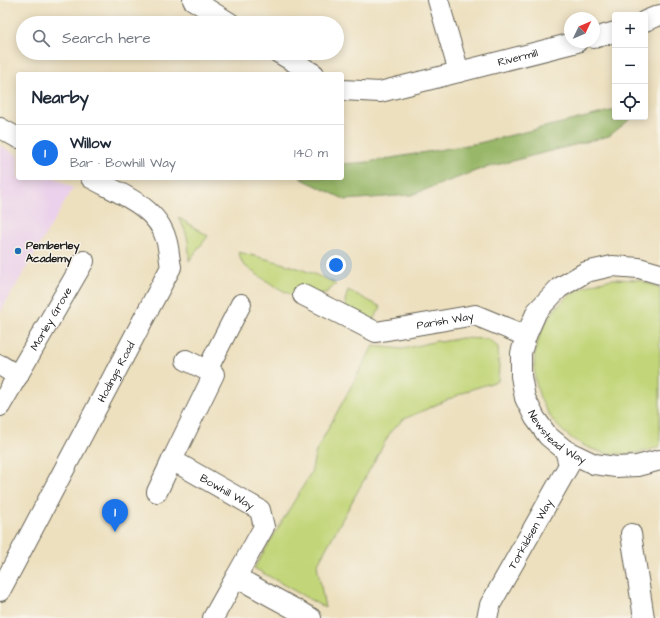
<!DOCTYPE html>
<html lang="en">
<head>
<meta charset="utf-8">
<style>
  body { margin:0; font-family:"Architects Daughter",sans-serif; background:#f2f2f3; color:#1f2937 }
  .controls { position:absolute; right:12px; top:12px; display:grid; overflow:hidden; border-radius:4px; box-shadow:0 2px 10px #0003 }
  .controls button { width:36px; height:36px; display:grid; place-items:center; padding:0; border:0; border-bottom:1px solid #e0e1e3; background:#fff; color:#1f2937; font:20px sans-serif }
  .compass { position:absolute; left:564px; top:12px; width:36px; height:36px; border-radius:50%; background:#fff; box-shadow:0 2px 10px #0003; rotate:46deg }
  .you { position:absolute; left:336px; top:265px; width:14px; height:14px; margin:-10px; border:3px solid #fff; border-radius:50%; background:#1a73e8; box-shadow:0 0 0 6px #1a73e833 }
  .badge { display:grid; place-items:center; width:26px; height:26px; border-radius:50%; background:#1a73e8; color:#fff; font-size:13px; font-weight:700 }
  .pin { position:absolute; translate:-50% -33px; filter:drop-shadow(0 1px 2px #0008) }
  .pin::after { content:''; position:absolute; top:21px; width:14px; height:12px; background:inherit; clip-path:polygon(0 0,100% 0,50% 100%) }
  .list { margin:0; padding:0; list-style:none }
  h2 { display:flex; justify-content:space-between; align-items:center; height:52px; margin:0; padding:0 16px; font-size:17px }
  h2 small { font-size:13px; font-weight:400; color:#747a83 }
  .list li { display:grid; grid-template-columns:26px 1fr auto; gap:12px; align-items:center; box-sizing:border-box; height:56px; padding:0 16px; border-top:1px solid #e0e1e3 }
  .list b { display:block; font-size:15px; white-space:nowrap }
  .list p { margin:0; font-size:13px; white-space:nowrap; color:#747a83 }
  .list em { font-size:13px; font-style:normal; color:#747a83 }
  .icon { flex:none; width:22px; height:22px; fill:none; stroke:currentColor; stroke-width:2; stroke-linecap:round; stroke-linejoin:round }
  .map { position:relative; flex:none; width:660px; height:618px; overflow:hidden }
  .search { position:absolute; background:#fff; box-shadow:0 2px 10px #0003; left:16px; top:16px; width:328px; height:44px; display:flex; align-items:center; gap:10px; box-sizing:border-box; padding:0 14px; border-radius:22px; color:#747a83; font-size:15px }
  .panel { position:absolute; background:#fff; box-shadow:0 2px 10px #0003; left:16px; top:72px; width:328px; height:108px; border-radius:4px }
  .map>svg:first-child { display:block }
  .built { fill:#ebd1eb }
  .green { fill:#c2d679; stroke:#6f794a }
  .forest { fill:#99b769; stroke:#5a6a42 }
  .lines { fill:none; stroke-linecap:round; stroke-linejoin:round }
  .minor-casing { stroke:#656155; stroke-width:22 }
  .minor { stroke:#fff; stroke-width:20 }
  .poi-dot { fill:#1f6fb2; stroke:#f7f3e8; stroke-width:1.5 }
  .labels { text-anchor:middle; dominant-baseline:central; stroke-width:3; stroke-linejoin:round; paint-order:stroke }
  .street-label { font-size:11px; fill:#1c1c1c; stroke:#f7f3e8 }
  .poi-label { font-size:11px; font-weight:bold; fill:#1c1c1c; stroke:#f7f3e8; text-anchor:start }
</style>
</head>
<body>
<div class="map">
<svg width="660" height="618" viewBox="0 0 660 618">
  <rect width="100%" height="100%" fill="#f7f3e8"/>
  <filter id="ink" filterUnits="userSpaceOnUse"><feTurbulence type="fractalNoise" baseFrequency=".025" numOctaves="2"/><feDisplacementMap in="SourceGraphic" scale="8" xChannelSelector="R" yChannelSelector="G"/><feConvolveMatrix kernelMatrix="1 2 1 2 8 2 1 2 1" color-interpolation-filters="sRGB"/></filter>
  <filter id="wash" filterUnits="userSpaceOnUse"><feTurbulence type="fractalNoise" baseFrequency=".012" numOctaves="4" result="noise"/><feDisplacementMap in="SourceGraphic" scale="16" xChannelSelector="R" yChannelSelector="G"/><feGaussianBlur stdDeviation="0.9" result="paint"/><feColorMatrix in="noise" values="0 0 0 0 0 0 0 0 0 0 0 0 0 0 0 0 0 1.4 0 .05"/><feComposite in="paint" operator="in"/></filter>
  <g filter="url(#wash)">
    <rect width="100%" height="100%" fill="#ede0bf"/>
    <!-- built -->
    <path class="built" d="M0 145 18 156V178H56L73 188 0 313Z"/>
    <!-- green -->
    <g class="green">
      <path d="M178 217 208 236 189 261C189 241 188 234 178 217Z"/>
      <path d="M238 252C272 260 305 268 336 284L326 293C317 293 302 297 295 296 289 296 247 269 243 264 241 261 240 256 238 252Z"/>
      <path d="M612 279 639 280 660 288V446C650 452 631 454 619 454 613 453 606 454 601 452 533 433 511 350 563 301 576 288 594 283 612 279Z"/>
      <path d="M348 290 381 307 372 322 346 307 345 301Z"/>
      <path d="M461 338 488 339 498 347 499 366 498 381 472 389 404 419 391 431 317 565 325 608 254 568 311 473 316 451 373 346 403 349 437 341 441 342Z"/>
    </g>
    <!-- forest -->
    <path class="forest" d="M615 110V117H633L609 136 481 169 411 195 346 200 300 178H342V164L368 162 479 143Z"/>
  </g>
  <g filter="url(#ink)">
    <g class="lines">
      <!-- minor casing -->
      <g class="minor-casing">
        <g id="minor">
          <path d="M193 0 230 23"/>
          <path d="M438 0 459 72"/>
          <path d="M645 21 660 15"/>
          <path d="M594 38 615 32"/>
          <path d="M279 53 314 74"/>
          <path id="s1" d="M342 90 380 92 577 42"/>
          <path d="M0 128 18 138"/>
          <path id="s2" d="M660 274 639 268 612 266 586 272 559 288 537 311 526 336 521 353V376L525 398 535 418 548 436 565 450 594 464 616 467 637 466 660 460"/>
          <path id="s3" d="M303 295 376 332 475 315 526 336"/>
          <path d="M0 365 18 376"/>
          <path d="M207 370 241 304"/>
          <path id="s4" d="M0 406 84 261"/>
          <path d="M172 460 214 374 186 360"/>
          <path id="s5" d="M157 492 172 460 260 510 264 527 236 577 311 618"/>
          <path d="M631 534 644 618"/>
          <path id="s6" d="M0 591 171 267C169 258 169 248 166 239 157 206 118 193 91 178"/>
          <path d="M213 618 236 577"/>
          <path id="s7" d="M487 618 490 605 569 465 565 450"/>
        </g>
      </g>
      <!-- minor -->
      <use href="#minor" class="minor"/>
    </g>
  </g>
  <!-- markers -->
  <circle class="poi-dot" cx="18" cy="251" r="4"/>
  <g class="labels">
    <!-- street labels -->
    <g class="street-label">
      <text stroke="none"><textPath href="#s1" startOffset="180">Rivermill</textPath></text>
      <text stroke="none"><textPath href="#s4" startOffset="101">Morley Grove</textPath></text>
      <text stroke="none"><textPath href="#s3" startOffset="152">Parish Way</textPath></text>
      <text stroke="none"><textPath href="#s6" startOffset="248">Hodings Road</textPath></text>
      <text stroke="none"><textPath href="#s2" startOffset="281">Newstead Way</textPath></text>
      <text stroke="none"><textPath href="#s5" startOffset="99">Bowhill Way</textPath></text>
      <text stroke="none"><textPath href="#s7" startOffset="95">Torkildsen Way</textPath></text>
    </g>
    <!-- poi labels -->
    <g class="poi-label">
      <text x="26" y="245">Pemberley<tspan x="26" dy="13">Academy</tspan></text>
    </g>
  </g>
</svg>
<div class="controls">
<button>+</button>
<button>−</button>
<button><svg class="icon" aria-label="locate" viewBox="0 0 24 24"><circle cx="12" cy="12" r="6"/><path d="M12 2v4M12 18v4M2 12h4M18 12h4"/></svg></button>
</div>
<svg class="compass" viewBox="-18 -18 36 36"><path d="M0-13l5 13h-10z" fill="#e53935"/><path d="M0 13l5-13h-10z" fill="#747a83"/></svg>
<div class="you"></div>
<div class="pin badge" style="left:115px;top:532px">1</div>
<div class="search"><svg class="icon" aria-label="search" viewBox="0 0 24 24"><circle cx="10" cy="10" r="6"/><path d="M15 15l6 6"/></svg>Search here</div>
<section class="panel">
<h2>Nearby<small></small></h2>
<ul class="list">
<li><span class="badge">1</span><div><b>Willow</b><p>Bar · Bowhill Way</p></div><em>140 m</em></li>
</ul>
</section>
</div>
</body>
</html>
